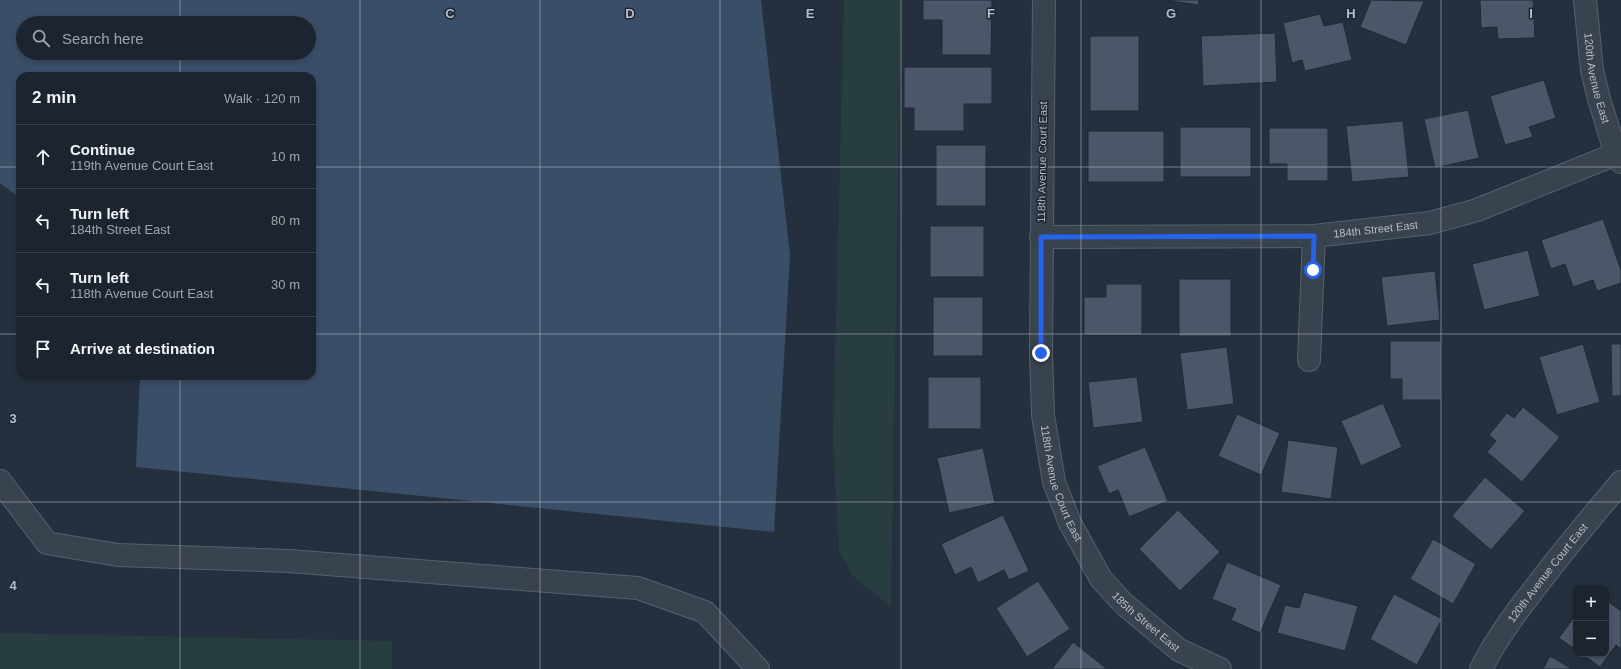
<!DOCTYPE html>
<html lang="en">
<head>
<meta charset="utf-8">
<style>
  body { margin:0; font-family:Helvetica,sans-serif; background:#29303b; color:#f1f3f6 }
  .controls { position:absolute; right:12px; bottom:12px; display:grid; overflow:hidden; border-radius:8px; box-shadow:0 2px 6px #0003 }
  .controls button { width:36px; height:36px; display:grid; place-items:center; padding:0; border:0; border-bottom:1px solid #3a414b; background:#1c242f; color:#f1f3f6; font:20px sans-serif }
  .stop { position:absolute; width:12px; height:12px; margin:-9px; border:3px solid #2563eb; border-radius:50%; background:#fff }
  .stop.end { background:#2563eb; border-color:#fff; box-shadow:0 1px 4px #0008 }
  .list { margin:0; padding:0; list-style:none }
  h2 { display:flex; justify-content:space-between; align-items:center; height:52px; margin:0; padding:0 16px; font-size:17px }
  h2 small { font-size:13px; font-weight:400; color:#a0a4aa }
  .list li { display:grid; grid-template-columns:26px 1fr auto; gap:12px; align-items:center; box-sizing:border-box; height:64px; padding:0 16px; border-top:1px solid #3a414b }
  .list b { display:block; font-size:15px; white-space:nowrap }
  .list p { margin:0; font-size:13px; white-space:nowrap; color:#a0a4aa }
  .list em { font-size:13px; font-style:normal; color:#a0a4aa }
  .icon { flex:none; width:22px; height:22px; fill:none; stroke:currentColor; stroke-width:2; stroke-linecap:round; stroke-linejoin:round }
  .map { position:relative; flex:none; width:1621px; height:669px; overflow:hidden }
  .search { position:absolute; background:#1c242f; box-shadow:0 2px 6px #0003; left:16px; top:16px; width:300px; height:44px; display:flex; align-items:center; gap:10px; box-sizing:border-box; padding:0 14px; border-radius:22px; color:#a0a4aa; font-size:15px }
  .panel { position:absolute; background:#1c242f; box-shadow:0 2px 6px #0003; left:16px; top:72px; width:300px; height:308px; border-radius:12px }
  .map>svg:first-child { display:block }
  .green { fill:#273d40 }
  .water { fill:#3b4e68; fill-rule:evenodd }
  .building { fill:#4b5768; stroke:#202936 }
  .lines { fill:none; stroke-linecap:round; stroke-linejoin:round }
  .minor-casing { stroke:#57606d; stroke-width:24 }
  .minor { stroke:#39424f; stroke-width:22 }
  .route { stroke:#2563eb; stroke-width:5 }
  .grid { fill:none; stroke:#b6bdca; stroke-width:1; stroke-opacity:0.55 }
  .labels { text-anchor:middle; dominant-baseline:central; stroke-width:3; stroke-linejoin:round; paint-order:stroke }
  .street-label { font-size:11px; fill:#b6bdca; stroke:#1e2734 }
  .grid-label { font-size:13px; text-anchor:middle; font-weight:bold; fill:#b6bdca; stroke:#1e2734; stroke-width:3; stroke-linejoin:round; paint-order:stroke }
</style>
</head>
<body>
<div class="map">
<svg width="1621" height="669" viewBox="0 0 1621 669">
  <rect width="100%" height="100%" fill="#25303f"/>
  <!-- green -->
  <g class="green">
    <path d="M844 0H901L891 607 853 576 839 551 833 439Z"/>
    <path d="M0 633 392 641V669H0Z"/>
  </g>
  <!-- water -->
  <path class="water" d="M0 0H761L790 255 774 532 136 467 140 376H312V76H20V198L0 183ZM23 23H309V53H23Z"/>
  <!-- building -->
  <g class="building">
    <path d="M923 0H992L991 55H942V20H923Z"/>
    <path d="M1165 0H1199L1198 5Z"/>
    <path d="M1371 0 1424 1 1406 45 1360 27Z"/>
    <path d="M1480 0H1533L1535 38 1498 39 1497 27 1481 28Z"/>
    <path d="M1320 14 1324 26 1343 22 1352 60 1305 71 1302 60 1292 63 1283 23Z"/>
    <path d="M1275 33 1277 82 1203 86 1201 36Z"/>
    <rect x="1090" y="36" width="49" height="75"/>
    <path d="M904 67H992V104H964V131H914V108H904Z"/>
    <path d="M1544 80 1556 118 1529 127 1533 137 1505 145 1490 96Z"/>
    <path d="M1468 110 1479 158 1435 168 1424 119Z"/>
    <path d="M1403 121 1409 177 1352 182 1346 126Z"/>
    <rect x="1180" y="127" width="71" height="50"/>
    <path d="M1269 128H1328V181H1287V164H1269Z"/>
    <rect x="1088" y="131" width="76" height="51"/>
    <rect x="936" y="145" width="50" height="61"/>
    <path d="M1603 219 1621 270V283L1597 291 1593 280 1573 287 1565 264 1551 269 1541 240Z"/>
    <rect x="930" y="226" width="54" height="51"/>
    <path d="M1528 250 1540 296 1484 310 1472 264Z"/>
    <path d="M1435 271 1440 320 1387 326 1381 277Z"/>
    <rect x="1179" y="279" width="52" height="57"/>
    <path d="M1106 284H1142V335H1084V297H1106Z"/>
    <rect x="933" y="297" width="50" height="59"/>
    <path d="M1390 341H1441V400H1402V379H1390Z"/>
    <path d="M1583 344 1600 402 1557 415 1539 357Z"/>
    <path d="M1611 344H1621V396H1612Z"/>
    <path d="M1227 347 1234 404 1187 410 1180 353Z"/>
    <rect x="928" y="377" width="53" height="52"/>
    <path d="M1137 377 1143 422 1093 428 1088 382Z"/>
    <path d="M1383 403 1402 447 1361 466 1341 421Z"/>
    <path d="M1523 407 1560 437 1522 482 1487 452 1496 441 1489 435 1507 413 1514 418Z"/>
    <path d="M1237 414 1280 433 1261 475 1218 456Z"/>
    <path d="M1288 440 1338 447 1331 499 1281 492Z"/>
    <path d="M1145 447 1168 501 1129 517 1118 490 1109 494 1097 466Z"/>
    <path d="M983 448 995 503 949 513 937 458Z"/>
    <path d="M1485 477 1525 511 1491 550 1452 516Z"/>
    <path d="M1178 510 1220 552 1180 591 1139 549Z"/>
    <path d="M1003 515 1029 571 1009 580 1004 570 978 583 971 567 955 575 941 544Z"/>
    <path d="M1433 539 1476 564 1453 604 1410 579Z"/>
    <path d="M1227 562 1281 585 1260 633 1231 620 1236 609 1212 599Z"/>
    <path d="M1038 581 1070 629 1027 657 996 608Z"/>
    <path d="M1304 592 1358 606 1345 651 1277 633 1285 605 1299 608Z"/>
    <path d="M1394 594 1442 619 1417 665 1370 639Z"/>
    <path d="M1606 600 1621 611V649L1616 645 1600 667 1582 654H1606Z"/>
    <path d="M1575 616 1576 617V650L1559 638Z"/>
    <path d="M1073 642 1107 669H1052Z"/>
    <path d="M1550 656 1572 669H1543Z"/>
  </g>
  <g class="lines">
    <!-- minor casing -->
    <g class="minor-casing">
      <g id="minor">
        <path id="s1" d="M1044 0 1041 353 1043 415 1054 482 1070 523 1101 579 1124 604 1179 650 1220 669"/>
        <path id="s2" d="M1585 0 1592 70 1599 99 1616 154 1621 162"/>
        <path id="s3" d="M1041 237 1314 236 1430 223 1477 210 1616 154"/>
        <path d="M1309 360 1314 236"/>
        <path d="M0 481 47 543 118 555 289 561 638 588 705 612 758 669"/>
        <path id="s4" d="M1481 669C1495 641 1513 616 1532 592 1560 554 1591 518 1621 482"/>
      </g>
    </g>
    <!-- minor -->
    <use href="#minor" class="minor"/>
  </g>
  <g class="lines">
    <!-- route -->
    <path class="route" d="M1041 353V237L1314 236 1313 270"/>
  </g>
  <!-- grid -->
  <path class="grid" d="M180 0V23M360 0V669M540 0V669M720 0V669M901 0V669M1081 0V669M1261 0V669M1441 0V669M180 53V76M0 167H20M312 167H1621M0 334H20M312 334H1621M180 376V669M0 502H1621"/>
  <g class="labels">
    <!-- street labels -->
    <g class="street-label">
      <text stroke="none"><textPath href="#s2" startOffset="79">120th Avenue East</textPath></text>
      <text transform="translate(1042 162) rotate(-89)">118th Avenue Court East</text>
      <text stroke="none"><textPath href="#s3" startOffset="335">184th Street East</textPath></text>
      <text stroke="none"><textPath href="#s1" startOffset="486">118th Avenue Court East</textPath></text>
      <text stroke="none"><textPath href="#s4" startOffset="117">120th Avenue Court East</textPath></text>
      <text stroke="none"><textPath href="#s1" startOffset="653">185th Street East</textPath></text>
    </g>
  </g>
  <g class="grid-label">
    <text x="450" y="18">C</text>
    <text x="630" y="18">D</text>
    <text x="810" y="18">E</text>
    <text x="991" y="18">F</text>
    <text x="1171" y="18">G</text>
    <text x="1351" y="18">H</text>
    <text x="1531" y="18">I</text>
    <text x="13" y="423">3</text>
    <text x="13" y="590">4</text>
  </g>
</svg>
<div class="controls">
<button>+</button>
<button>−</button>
</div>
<div class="stop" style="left:1313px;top:270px"></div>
<div class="stop end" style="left:1041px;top:353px"></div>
<div class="search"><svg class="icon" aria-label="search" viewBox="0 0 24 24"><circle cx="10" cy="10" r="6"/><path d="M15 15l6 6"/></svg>Search here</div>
<section class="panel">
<h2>2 min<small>Walk · 120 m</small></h2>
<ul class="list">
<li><svg class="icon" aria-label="ahead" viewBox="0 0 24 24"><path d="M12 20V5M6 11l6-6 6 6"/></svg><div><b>Continue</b><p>119th Avenue Court East</p></div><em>10 m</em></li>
<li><svg class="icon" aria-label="left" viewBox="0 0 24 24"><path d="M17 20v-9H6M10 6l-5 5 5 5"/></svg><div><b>Turn left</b><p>184th Street East</p></div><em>80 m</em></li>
<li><svg class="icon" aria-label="left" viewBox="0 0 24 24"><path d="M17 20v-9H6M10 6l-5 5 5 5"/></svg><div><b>Turn left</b><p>118th Avenue Court East</p></div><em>30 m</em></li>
<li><svg class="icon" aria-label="arrive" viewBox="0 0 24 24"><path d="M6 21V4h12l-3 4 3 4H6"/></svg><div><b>Arrive at destination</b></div></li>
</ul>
</section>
</div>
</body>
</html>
